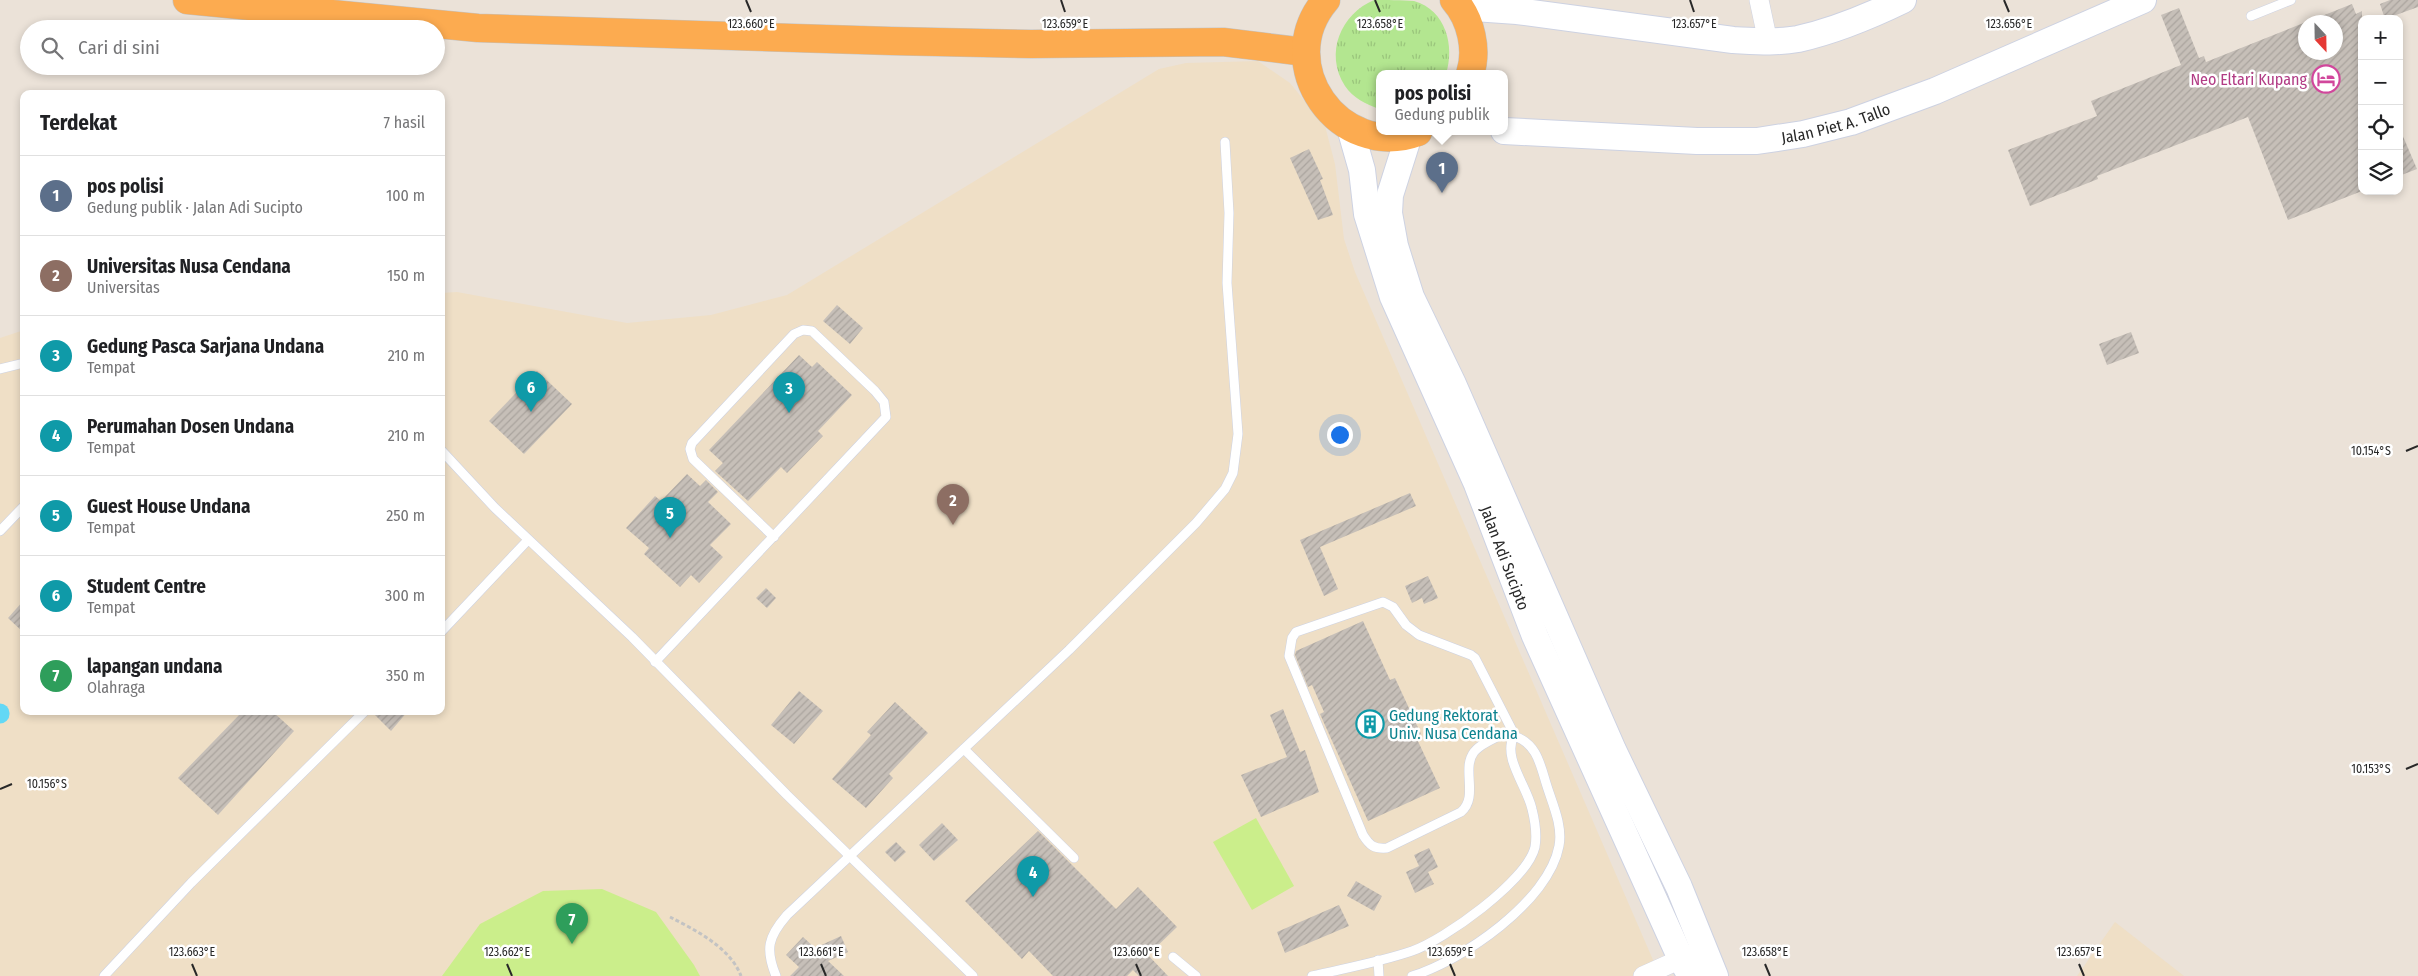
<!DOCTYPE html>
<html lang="id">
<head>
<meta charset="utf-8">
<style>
  body { margin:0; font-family:"Fira Sans Condensed",sans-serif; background:#f2f2f2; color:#202124 }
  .controls { position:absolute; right:15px; top:15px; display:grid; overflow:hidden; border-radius:10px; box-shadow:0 2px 8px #0003 }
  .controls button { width:45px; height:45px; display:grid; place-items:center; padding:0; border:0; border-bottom:1px solid #e0e0e0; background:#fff; color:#202124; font:25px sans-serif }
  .compass { position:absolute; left:2298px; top:15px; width:45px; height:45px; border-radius:50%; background:#fff; box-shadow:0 2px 8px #0003; rotate:158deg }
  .you { position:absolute; left:1339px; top:434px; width:18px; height:18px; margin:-12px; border:4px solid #fff; border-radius:50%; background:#1a73e8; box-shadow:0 0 0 8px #1a73e833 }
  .badge { display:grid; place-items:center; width:32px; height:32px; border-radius:50%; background:#3165ff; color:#fff; font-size:16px; font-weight:700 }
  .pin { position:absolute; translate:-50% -41px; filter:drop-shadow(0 1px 2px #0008) }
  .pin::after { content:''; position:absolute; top:26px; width:18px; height:15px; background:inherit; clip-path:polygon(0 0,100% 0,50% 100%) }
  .popup { position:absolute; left:1376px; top:70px; width:132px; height:65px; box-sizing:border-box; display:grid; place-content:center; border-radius:10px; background:#fff; filter:drop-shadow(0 1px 4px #0005); font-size:16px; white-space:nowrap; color:#757577 }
  .popup b { font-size:19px; color:#202124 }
  .popup::after { content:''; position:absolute; left:50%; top:100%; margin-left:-10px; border:10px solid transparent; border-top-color:#fff }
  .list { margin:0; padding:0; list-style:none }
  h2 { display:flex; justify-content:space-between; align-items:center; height:65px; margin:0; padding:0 20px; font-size:21px }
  h2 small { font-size:16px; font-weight:400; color:#757577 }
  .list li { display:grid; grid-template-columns:32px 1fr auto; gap:15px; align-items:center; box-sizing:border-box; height:80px; padding:0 20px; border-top:1px solid #e0e0e0 }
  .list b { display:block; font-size:19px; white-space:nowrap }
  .list p { margin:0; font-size:16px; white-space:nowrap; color:#757577 }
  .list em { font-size:16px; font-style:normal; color:#757577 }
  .icon { flex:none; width:28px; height:28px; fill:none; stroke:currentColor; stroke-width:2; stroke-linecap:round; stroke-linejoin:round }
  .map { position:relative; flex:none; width:2418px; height:976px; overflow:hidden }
  .search { position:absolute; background:#fff; box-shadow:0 2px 8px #0003; left:20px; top:20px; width:425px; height:55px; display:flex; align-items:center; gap:12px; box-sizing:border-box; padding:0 18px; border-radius:28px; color:#757577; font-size:19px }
  .panel { position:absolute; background:#fff; box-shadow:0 2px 8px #0003; left:20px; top:90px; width:425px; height:625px; border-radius:10px }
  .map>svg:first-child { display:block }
  .education { fill:#efdfc6 }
  .park { fill:url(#park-tufts) }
  .pitch { fill:#cbee8b }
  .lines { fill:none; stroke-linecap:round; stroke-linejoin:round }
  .canal { stroke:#63d8f5; stroke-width:19 }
  .building { fill:url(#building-hatch) }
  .service-casing { stroke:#cdd2e2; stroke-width:10 }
  .minor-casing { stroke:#cdd2e2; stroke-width:20 }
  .secondary-casing { stroke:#cdd2e2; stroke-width:28 }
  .trunk-casing { stroke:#c3c3c3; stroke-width:29 }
  .path { stroke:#c3c3c3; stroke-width:3; stroke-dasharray:4 2.5; stroke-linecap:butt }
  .service { stroke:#fff; stroke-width:9 }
  .minor { stroke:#fff; stroke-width:19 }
  .secondary { stroke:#fff; stroke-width:26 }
  .trunk { stroke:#fcab50; stroke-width:28 }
  .ticks { fill:none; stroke:#282828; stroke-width:2 }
  .labels { text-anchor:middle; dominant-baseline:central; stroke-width:5; stroke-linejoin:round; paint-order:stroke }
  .hotel-label { font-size:16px; fill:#b23c85; stroke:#fff; text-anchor:end }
  .street-label { font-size:16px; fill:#282828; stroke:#fff }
  .culture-label { font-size:16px; fill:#0d838f; stroke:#fff; text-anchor:start }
  .ticks-label { font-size:12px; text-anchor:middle; fill:#282828; stroke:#fff; stroke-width:5; stroke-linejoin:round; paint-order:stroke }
</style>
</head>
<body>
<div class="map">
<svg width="2418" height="976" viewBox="0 0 2418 976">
  <defs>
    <pattern id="park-tufts" width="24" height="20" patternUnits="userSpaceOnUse" patternTransform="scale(1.25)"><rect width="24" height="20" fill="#b3e690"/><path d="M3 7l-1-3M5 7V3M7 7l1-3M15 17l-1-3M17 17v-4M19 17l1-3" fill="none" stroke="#9ac57c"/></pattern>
    <pattern id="building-hatch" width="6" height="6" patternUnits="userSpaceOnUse" patternTransform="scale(1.25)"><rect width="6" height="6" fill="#c6bfb8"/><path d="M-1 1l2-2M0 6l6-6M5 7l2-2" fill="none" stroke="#aaa49e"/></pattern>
  </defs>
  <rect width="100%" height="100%" fill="#ebe2d8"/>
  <!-- education -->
  <g class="education">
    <path d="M1258 61 1290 83 1325 126 1335 164 1344 239 1355 272 1660 976H0V338L24 330V711H441V293L457 292 627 323 711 315 787 295 1159 69 1186 63Z"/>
    <path d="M2115 922 2184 976H2077Z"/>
  </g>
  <!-- park -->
  <path class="park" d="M1374 0C1386 0 1402 0 1414 1 1446 10 1455 46 1446 74H1380L1379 109C1366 104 1353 98 1345 86 1324 53 1341 14 1374 0Z"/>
  <!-- pitch -->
  <g class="pitch">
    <path d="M1256 818 1294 886 1252 910 1213 842Z"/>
    <path d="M602 889 656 912 694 965 700 976H442L480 924 543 891Z"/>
  </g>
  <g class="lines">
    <!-- canal -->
    <path class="canal" d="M0 714V713"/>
  </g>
  <!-- building -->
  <g class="building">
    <path d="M2390 0H2418V7L2385 19 2380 4Z"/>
    <path d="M2352 4 2356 14 2362 11V191L2288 220 2248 117 2097 176 2098 179 2030 206 2008 150 2097 116 2091 101 2181 65 2161 15 2179 8 2199 58 2204 56 2206 62 2306 22V52H2336V22H2307Z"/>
    <path d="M2399 127 2417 169 2399 176Z"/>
    <path d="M1309 149 1323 179 1320 180 1333 215 1318 220 1290 158Z"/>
    <path d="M837 305 863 328 850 344 823 321Z"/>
    <path d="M2131 332 2139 353 2107 365 2099 344Z"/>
    <path d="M799 355 812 367 817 362 852 395 818 431 823 436 787 473 781 467 748 501 715 471 723 463 709 450Z"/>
    <path d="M537 371 572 404 524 454 489 421Z"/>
    <path d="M687 474 700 486 706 480 718 492 708 502 731 524 710 545 723 557 699 583 691 575 680 587 644 554 649 548 626 528 655 496 661 501Z"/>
    <path d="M1410 493 1416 506 1320 547 1338 589 1324 596 1300 540Z"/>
    <path d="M1428 576 1438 598 1424 604 1422 598 1412 603 1405 586Z"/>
    <path d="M766 588 776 598 767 608 756 598Z"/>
    <path d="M24 600V633L8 618Z"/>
    <path d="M1363 621 1390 680 1395 678 1421 734 1416 737 1440 788 1368 821 1320 714 1324 712 1312 685 1308 687 1295 655 1296 651Z"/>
    <path d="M799 691 823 711 794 744 771 725Z"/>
    <path d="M895 702 928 733 889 774 893 778 866 808 832 779 871 735 867 732Z"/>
    <path d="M1283 709 1300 752 1305 750 1319 792 1261 817 1241 775 1287 757 1270 715Z"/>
    <path d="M243 711H272L294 731 218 815 178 778Z"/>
    <path d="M371 711H408L391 731Z"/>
    <path d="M942 823 958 840 934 861 919 845Z"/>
    <path d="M1038 831 1116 909 1138 887 1177 927 1148 955 1168 976H1139L1133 970 1127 976H1053L1029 951 1022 959 965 901Z"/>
    <path d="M896 842 906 852 895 862 885 852Z"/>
    <path d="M1429 848 1438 867 1428 872 1434 884 1415 893 1406 872 1419 866 1414 855Z"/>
    <path d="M1356 881 1382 896 1374 911 1347 896Z"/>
    <path d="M1339 905 1349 926 1285 953 1277 932Z"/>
    <path d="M841 936 848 952 828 961 844 976H790L799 967 786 955 803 937 815 948Z"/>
  </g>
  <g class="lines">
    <!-- service casing -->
    <g class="service-casing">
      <g id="service">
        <path d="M2251 16 2291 0"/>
        <path d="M0 369 24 363"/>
        <path d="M441 450 495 508 632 637 787 795 973 976"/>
        <path d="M0 531 24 506"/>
        <path d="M441 632 528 540"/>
        <path d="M655 662 886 417 884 402 875 391 812 331 803 330 794 334 692 443 690 449 693 459 774 537"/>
        <path d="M1512 730C1500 736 1482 742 1474 752 1461 769 1479 797 1461 812L1387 848C1374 849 1370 846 1363 835L1289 656 1292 638 1296 632 1383 602 1393 607 1406 625 1419 635 1471 655 1475 658 1512 730 1514 736"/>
        <path d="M964 749 1074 858"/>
        <path d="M1173 957 1196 976"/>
        <path d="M1378 960 1379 976"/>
        <path d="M104 976 191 883 365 711"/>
        <path d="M776 976C765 949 768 937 787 915L1069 650 1196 523 1225 489 1233 473 1238 434 1227 283 1229 213 1225 142"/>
        <path d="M1312 976C1346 968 1380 962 1412 951 1444 940 1527 881 1535 847 1537 835 1535 821 1532 809 1527 786 1502 757 1514 736 1536 743 1540 763 1546 783 1552 803 1563 825 1559 846 1549 901 1462 961 1412 976"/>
      </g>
    </g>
    <!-- minor casing -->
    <g class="minor-casing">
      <g id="minor">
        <path d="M1759 0 1768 42"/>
        <path d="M1643 976 1692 954"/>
      </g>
    </g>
    <!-- secondary casing -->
    <g class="secondary-casing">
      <g id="secondary">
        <path d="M1460 7 1517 11 1733 40C1754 41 1777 43 1798 39 1834 31 1870 16 1903 0"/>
        <path id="s1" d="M1350 128 1362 170 1367 214 1393 297 1477 484 1535 636 1681 959 1691 976"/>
        <path id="s2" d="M1504 131 1697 141H1757L1803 134 1851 122 1935 91 2143 0"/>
        <path d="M1409 135 1390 195 1389 213 1395 246 1411 297 1453 384 1613 750 1679 887 1715 976"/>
      </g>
    </g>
    <!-- trunk casing -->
    <g class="trunk-casing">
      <g id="trunk">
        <path d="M187 0 478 28 891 41 1031 44 1223 42 1305 52"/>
        <path d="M1326 0C1271 64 1339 161 1418 132"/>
        <path d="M1454 0C1471 19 1478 50 1470 74"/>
      </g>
    </g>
    <!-- path -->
    <path class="path" d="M670 917C695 930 730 947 741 976"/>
    <!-- service -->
    <use href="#service" class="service"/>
    <!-- minor -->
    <use href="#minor" class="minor"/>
    <!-- secondary -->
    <use href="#secondary" class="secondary"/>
    <!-- trunk -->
    <use href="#trunk" class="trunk"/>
  </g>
  <!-- ticks -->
  <path class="ticks" d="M746 0 751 12M1061 0 1065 12M1375 0 1380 12M1690 0 1694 12M2004 0 2009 12M2406 451 2418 446M2406 769 2418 764M0 789 12 784M192 964 197 976M507 964 512 976M821 964 826 976M1136 964 1141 976M1450 964 1455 976M1765 964 1770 976M2079 964 2084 976"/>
  <!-- icons -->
  <defs>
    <g id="hotel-ring" transform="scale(1.4375)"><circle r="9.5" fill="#fff" stroke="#d1479c" stroke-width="1.5"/><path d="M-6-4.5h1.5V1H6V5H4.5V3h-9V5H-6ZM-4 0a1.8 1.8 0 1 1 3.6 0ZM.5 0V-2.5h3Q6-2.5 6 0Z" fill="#d1479c"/></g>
    <g id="building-ring" transform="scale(1.4375)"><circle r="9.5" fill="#fff" stroke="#0f9aa8" stroke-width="1.5"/><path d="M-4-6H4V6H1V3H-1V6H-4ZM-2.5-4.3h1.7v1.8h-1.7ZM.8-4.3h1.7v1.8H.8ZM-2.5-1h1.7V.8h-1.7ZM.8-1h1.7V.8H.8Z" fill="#0f9aa8"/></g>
  </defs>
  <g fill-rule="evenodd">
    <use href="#hotel-ring" x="2326" y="79"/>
    <use href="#building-ring" x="1370" y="724"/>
  </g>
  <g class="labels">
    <!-- hotel labels -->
    <g class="hotel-label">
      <text x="2307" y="79">Neo Eltari Kupang</text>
    </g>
    <!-- street labels -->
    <g class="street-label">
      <text stroke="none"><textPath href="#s2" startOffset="334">Jalan Piet A. Tallo</textPath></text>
      <text stroke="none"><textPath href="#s1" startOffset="459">Jalan Adi Sucipto</textPath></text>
    </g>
    <!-- culture labels -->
    <g class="culture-label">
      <text x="1389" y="715">Gedung Rektorat<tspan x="1389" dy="18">Univ. Nusa Cendana</tspan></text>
    </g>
  </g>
  <g class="ticks-label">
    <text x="751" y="28">123.660°E</text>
    <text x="1065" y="28">123.659°E</text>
    <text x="1380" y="28">123.658°E</text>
    <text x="1694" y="28">123.657°E</text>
    <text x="2009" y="28">123.656°E</text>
    <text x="2371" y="455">10.154°S</text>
    <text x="2371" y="773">10.153°S</text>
    <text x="47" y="788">10.156°S</text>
    <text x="192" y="956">123.663°E</text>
    <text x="507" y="956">123.662°E</text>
    <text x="821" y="956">123.661°E</text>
    <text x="1136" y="956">123.660°E</text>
    <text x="1450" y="956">123.659°E</text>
    <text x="1765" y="956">123.658°E</text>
    <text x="2079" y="956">123.657°E</text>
  </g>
</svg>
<div class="controls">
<button>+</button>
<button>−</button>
<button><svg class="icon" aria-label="locate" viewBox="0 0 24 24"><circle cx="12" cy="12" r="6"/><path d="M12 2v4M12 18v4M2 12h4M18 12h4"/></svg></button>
<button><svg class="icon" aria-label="layers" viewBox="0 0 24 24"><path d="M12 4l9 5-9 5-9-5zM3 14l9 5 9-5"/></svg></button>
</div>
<svg class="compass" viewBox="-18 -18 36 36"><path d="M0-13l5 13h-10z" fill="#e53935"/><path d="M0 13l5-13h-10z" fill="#757577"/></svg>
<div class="you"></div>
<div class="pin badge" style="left:1442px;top:193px;background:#5c6f8a">1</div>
<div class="popup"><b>pos polisi</b>Gedung publik</div>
<div class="pin badge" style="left:953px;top:525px;background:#8d6e63">2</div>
<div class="pin badge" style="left:789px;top:413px;background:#0f9aa8">3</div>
<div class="pin badge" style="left:1033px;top:897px;background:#0f9aa8">4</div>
<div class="pin badge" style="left:670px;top:538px;background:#0f9aa8">5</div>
<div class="pin badge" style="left:531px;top:412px;background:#0f9aa8">6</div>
<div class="pin badge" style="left:572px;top:944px;background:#2e9e5b">7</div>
<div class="search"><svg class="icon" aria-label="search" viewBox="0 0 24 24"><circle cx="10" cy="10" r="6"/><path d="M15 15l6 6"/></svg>Cari di sini</div>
<section class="panel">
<h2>Terdekat<small>7 hasil</small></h2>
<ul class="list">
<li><span class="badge" style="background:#5c6f8a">1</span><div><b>pos polisi</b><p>Gedung publik · Jalan Adi Sucipto</p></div><em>100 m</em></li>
<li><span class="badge" style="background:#8d6e63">2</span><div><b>Universitas Nusa Cendana</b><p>Universitas</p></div><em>150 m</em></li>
<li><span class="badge" style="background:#0f9aa8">3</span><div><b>Gedung Pasca Sarjana Undana</b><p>Tempat</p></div><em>210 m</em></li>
<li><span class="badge" style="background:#0f9aa8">4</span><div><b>Perumahan Dosen Undana</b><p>Tempat</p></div><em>210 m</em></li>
<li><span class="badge" style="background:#0f9aa8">5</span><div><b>Guest House Undana</b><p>Tempat</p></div><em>250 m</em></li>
<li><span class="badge" style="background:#0f9aa8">6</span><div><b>Student Centre</b><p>Tempat</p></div><em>300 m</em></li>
<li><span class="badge" style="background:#2e9e5b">7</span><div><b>lapangan undana</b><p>Olahraga</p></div><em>350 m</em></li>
</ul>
</section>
</div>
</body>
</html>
